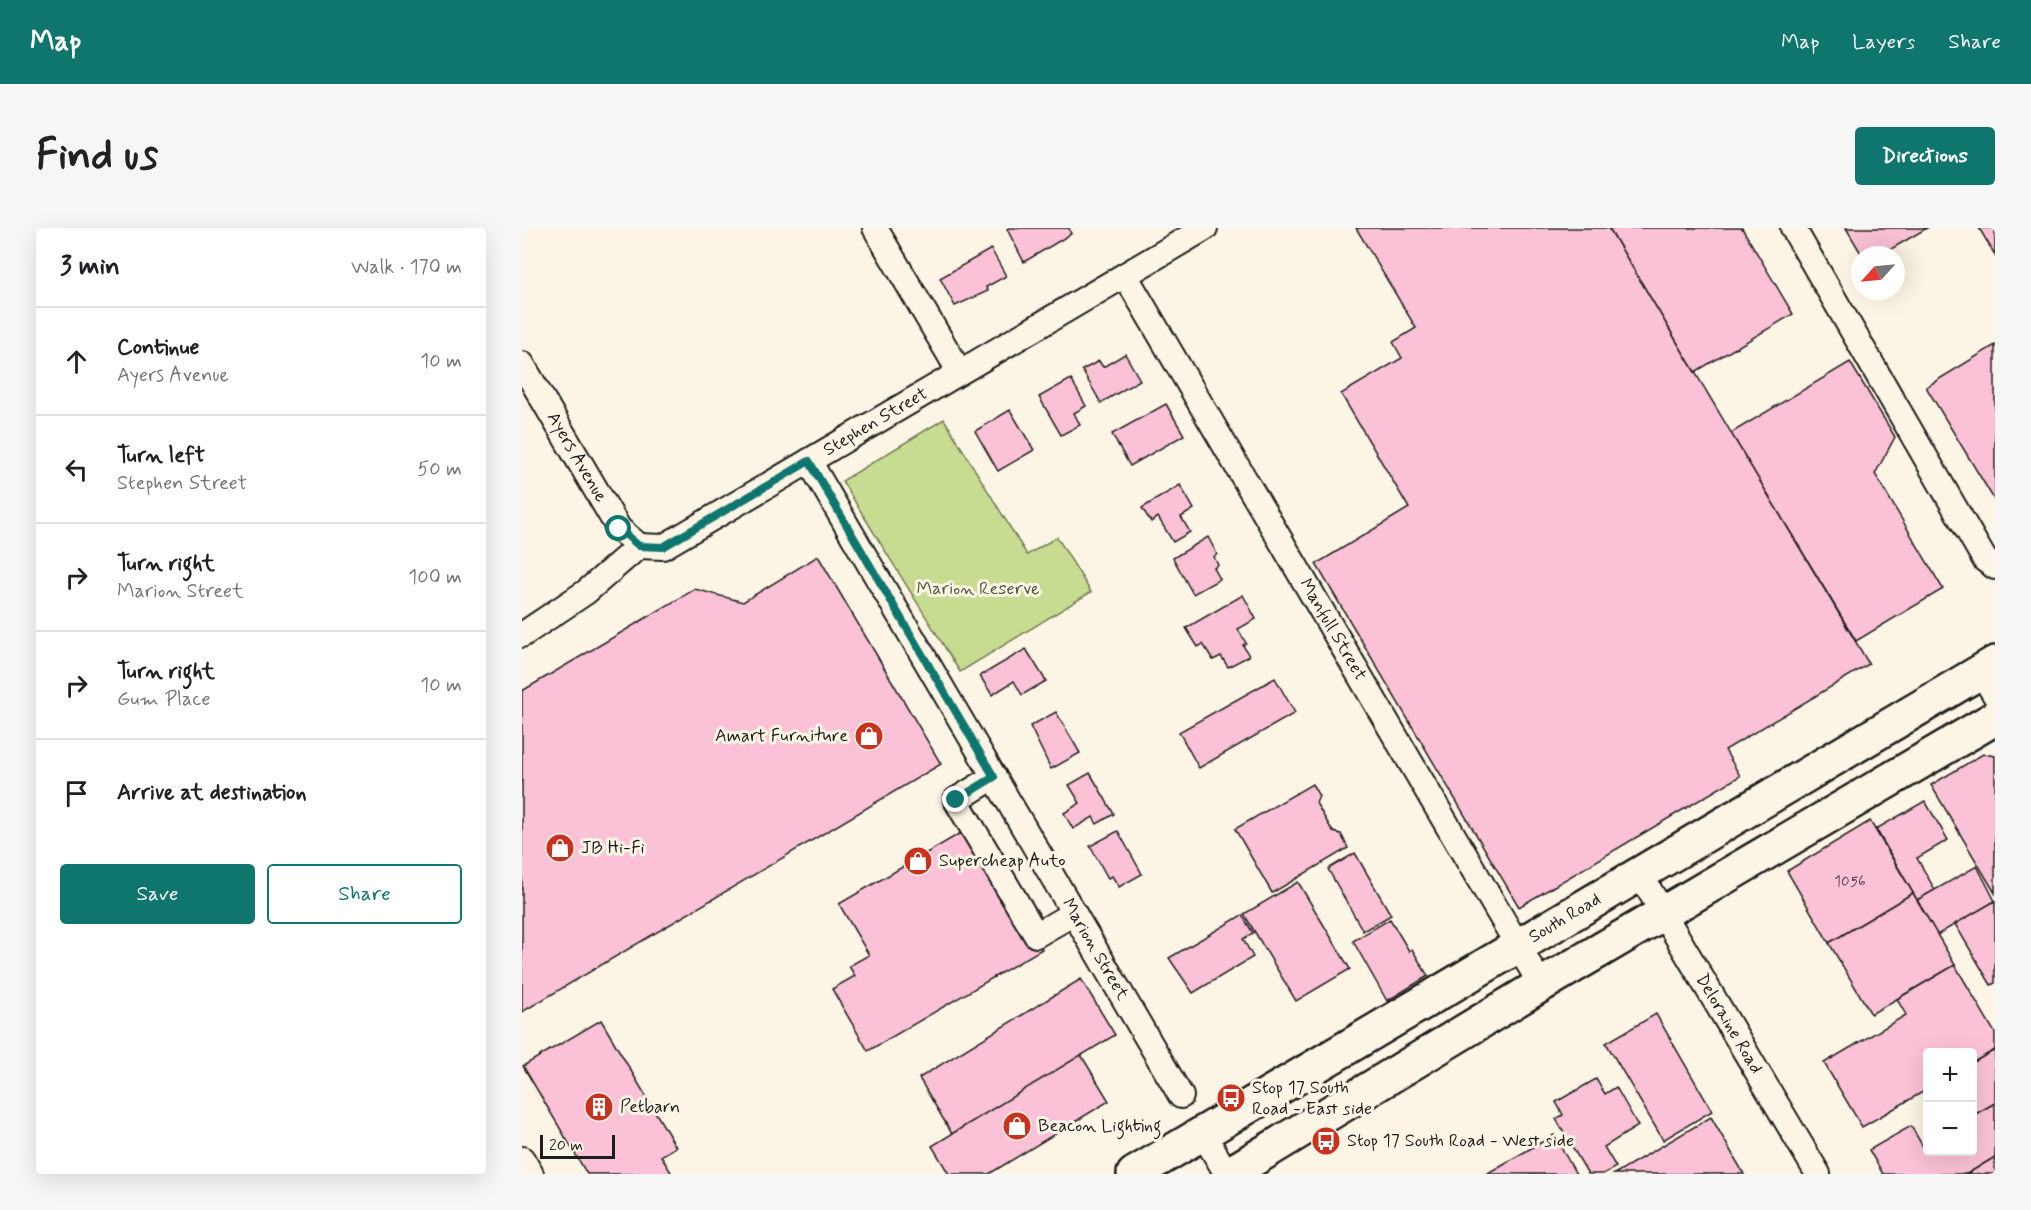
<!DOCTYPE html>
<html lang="en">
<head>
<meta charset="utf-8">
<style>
  body { margin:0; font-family:Mynerve,sans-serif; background:#f6f6f6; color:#202124 }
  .controls { position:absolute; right:18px; bottom:18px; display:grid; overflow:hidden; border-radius:6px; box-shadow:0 6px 24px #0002 }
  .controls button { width:54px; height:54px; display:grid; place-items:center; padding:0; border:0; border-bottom:2px solid #e0e0e0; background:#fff; color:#202124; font:30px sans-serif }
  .compass { position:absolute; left:1329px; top:18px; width:54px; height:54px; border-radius:50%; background:#fff; box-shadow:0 6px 24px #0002; rotate:243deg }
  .scale { position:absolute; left:18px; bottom:15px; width:75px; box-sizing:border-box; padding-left:6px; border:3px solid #1c1c1c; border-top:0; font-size:16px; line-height:21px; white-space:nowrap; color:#1c1c1c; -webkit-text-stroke:4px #fcf5e5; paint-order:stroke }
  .stop { position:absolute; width:18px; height:18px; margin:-14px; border:4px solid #0f766e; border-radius:50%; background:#fff }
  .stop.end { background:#0f766e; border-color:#fff; box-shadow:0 2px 6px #0008 }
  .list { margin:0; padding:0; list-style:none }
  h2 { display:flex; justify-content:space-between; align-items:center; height:78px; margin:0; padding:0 24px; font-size:26px }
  h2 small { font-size:20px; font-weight:400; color:#757577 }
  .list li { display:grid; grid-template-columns:39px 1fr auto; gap:18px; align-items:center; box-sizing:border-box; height:108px; padding:0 24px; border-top:2px solid #e0e0e0 }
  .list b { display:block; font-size:22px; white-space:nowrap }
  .list p { margin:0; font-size:20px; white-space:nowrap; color:#757577 }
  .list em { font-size:20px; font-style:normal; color:#757577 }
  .actions { display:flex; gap:12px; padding:18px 24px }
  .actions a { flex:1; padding:14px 0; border:2px solid #0f766e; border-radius:6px; text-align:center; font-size:21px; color:#0f766e }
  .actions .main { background:#0f766e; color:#fff }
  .icon { flex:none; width:33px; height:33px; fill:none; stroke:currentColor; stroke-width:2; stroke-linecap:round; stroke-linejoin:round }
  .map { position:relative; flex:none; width:1473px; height:946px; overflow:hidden; border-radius:6px }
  header { display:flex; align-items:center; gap:36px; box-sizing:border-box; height:84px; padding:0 30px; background:#0f766e; color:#fff }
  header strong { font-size:28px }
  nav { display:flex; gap:33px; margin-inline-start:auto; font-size:21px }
  .intro { display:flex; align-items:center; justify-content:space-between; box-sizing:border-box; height:144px; padding:0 36px }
  h1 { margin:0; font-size:42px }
  .button { padding:15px 27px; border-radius:6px; background:#0f766e; color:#fff; font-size:21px; font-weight:700 }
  main { display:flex; gap:36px; padding:0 36px }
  aside { flex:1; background:#fff; border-radius:6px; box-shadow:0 6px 24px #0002 }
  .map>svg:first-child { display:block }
  .green { fill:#c7dc91; stroke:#727c56; stroke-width:1.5 }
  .building { fill:#fbc1d6; stroke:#1c1c1c; stroke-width:1.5 }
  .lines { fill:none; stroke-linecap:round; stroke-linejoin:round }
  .minor-casing { stroke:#1c1c1c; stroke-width:28 }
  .highway-casing { stroke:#1c1c1c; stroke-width:38 }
  .minor { stroke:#fcf5e5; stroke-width:24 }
  .highway { stroke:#fcf5e5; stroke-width:33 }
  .route { stroke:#0f766e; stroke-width:8 }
  .labels { text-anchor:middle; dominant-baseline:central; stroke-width:6; stroke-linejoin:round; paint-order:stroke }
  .number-label { font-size:15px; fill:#54454a }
  .street-label { font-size:18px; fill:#1c1c1c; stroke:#fcf5e5 }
  .park-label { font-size:18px; fill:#4f563f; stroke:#fcf5e5 }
  .poi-label { font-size:18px; fill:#1c1c1c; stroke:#fcf5e5; text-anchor:start }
</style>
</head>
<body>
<header>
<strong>Map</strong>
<nav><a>Map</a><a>Layers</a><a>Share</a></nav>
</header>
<div class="intro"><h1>Find us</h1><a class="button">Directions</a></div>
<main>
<aside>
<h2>3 min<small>Walk · 170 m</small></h2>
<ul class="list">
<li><svg class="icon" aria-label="ahead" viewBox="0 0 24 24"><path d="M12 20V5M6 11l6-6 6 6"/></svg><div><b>Continue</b><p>Ayers Avenue</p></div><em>10 m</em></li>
<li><svg class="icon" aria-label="left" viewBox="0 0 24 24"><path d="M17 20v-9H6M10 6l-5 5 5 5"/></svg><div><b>Turn left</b><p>Stephen Street</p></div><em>50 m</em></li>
<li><svg class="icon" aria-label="right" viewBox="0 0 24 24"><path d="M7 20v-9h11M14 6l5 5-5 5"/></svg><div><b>Turn right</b><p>Marion Street</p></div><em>100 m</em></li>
<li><svg class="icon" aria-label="right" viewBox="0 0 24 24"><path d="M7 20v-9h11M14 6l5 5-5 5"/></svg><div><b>Turn right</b><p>Gum Place</p></div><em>10 m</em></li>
<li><svg class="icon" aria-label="arrive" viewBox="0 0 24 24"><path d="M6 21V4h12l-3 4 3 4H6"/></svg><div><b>Arrive at destination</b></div></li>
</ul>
<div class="actions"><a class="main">Save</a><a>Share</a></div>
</aside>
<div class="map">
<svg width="1473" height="946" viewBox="0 0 1473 946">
  <rect width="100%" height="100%" fill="#fcf5e5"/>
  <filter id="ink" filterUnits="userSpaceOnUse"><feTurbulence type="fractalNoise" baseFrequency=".0167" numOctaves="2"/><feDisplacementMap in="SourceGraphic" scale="12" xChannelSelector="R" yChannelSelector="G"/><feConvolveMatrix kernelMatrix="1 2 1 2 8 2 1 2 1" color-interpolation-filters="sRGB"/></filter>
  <g filter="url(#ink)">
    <!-- green -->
    <path class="green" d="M422 191 505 327 535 309 569 364 438 444 320 253Z"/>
    <!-- building -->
    <g class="building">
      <path d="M487 0H547L549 6 502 34 485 1Z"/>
      <path d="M834 0H1087L1347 436 1203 522 1218 548 997 679 794 336 887 280 819 166 880 130 871 114 894 100Z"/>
      <path d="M1087 0H1220L1271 86 1173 144Z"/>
      <path d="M1324 0H1405L1359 27H1340Z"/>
      <path d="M1457 0H1473V27Z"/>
      <path d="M469 21 484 48 464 59 466 63 433 78 418 50Z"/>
      <path d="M1473 117V273L1404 159Z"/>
      <path d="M603 126 618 152 579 175 560 142 577 133 581 139Z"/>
      <path d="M1328 134 1373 209 1353 246 1421 361 1334 413 1209 205Z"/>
      <path d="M549 151 564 178 552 185 558 197 539 207 517 169Z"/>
      <path d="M644 176 662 207 608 238 590 206Z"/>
      <path d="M488 182 512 222 476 243 453 203Z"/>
      <path d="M658 257 672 281 659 289 668 304 651 314 636 289 629 294 620 280Z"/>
      <path d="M686 309 695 326 692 329 696 337 692 340 698 351 671 366 651 330Z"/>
      <path d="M296 328 419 536 0 784V463L173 361 221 374Z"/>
      <path d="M721 367 734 391 716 401 724 415 721 417 727 428 706 439 699 428 691 432 681 416 676 419 664 400Z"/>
      <path d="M504 421 524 453 500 467 492 453 470 467 458 448Z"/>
      <path d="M753 450 773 485 677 540 657 504Z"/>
      <path d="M534 484 558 525 529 541 508 498Z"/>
      <path d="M1461 526 1473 528V665L1409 557Z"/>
      <path d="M568 545 592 586 575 596 571 589 551 601 542 585 558 575 547 557Z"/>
      <path d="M790 556 797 568 794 575 811 604 819 606 826 620 750 665 713 601Z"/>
      <path d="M1403 573 1426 612 1395 630 1413 662 1395 672 1354 601Z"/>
      <path d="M1348 593 1391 665 1307 715 1265 643Z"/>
      <path d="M449 599 520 721 346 823 310 761 333 748 327 738 347 727 317 676Z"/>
      <path d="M596 603 620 646 597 659 590 648 586 650 568 618Z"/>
      <path d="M833 625 869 687 841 703 806 641Z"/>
      <path d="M1455 638 1473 673 1415 707 1395 672Z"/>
      <path d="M776 654 828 741 774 773 722 686Z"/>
      <path d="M1391 665 1433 737 1349 786 1307 715Z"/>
      <path d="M1473 673V755L1469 757 1433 696Z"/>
      <path d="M720 687 731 705 721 711 731 729 671 765 647 730Z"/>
      <path d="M868 691 887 723 890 721 906 748 865 773 831 713Z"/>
      <path d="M1433 737 1473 805V822L1450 835V824H1406V861L1340 899 1302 835 1384 787 1375 771Z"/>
      <path d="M559 751 593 807 430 906 397 850Z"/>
      <path d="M1134 786 1190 883 1141 912 1084 815Z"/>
      <path d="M79 792 154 919 139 928 150 946H65L1 838Z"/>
      <path d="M1473 822V875L1450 888V835Z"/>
      <path d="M559 827 587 873 467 946H427L410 918Z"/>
      <path d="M1074 851 1083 866 1094 859 1116 898 1082 919 1094 939 1081 946H1066L1034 891 1041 887 1034 874Z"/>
      <path d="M1473 875V929L1445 946H1361L1347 922 1389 898 1400 917 1406 914V924H1450V888Z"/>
      <path d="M1189 889 1222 946H1092Z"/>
      <path d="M1032 907 1054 946H964L999 926Z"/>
      <path d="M1473 929V946H1445Z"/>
    </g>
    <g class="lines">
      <!-- minor casing -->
      <g class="minor-casing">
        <g id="minor">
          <path d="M353 0 437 143"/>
          <path d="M1271 0 1463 332 1473 339"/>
          <path id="s1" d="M603 47 1019 757"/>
          <path id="s2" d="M0 136 97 301 117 318"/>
          <path id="s3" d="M287 233 659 868"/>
          <path id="s4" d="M0 407 64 364 117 318 141 319 683 0"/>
          <path d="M1459 444 1473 467"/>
          <path d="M472 549 434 572 514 707 552 685"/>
          <path id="s5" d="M1119 648 1296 946"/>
          <path d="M680 904 705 946"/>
          <path d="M0 931 9 946"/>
        </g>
      </g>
      <!-- highway casing -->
      <g class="highway-casing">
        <g id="highway">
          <path id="s6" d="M612 946 1473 435"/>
          <path d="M707 946 1019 757 1473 490"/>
        </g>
      </g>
      <!-- minor -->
      <use href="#minor" class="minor"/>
      <!-- highway -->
      <use href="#highway" class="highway"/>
    </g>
  </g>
  <g class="lines" filter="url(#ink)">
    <!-- route -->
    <path class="route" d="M97 301 117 318 141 319 287 233 472 549 434 572"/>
  </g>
  <!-- icons -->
  <defs>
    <g id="shop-disc" transform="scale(1.5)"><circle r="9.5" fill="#c8321e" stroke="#fcf5e5"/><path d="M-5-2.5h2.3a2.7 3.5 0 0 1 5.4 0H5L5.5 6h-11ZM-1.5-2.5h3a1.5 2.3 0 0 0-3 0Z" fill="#fff"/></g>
    <g id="bus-disc" transform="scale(1.5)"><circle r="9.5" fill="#c8321e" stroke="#fcf5e5"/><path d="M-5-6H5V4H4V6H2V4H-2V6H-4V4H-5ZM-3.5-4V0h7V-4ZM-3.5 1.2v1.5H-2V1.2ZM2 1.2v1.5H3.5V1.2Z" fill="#fff"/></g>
    <g id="building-disc" transform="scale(1.5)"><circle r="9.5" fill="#c8321e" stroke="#fcf5e5"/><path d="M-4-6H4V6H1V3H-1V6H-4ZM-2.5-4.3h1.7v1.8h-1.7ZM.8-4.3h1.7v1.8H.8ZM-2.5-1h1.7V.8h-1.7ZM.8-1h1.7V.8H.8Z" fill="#fff"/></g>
  </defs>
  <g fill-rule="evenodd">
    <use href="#shop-disc" x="347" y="508"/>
    <use href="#shop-disc" x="38" y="620"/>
    <use href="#shop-disc" x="396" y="633"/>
    <use href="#bus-disc" x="709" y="870"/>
    <use href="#building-disc" x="77" y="879"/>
    <use href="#shop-disc" x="495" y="898"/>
    <use href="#bus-disc" x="804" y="913"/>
  </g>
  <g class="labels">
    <!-- number labels -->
    <g class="number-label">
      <text x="1328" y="654">1056</text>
    </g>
    <!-- street labels -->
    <g class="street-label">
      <text stroke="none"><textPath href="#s4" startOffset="418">Stephen Street</textPath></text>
      <text stroke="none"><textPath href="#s2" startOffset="108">Ayers Avenue</textPath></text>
      <text stroke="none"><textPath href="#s1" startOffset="411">Manfull Street</textPath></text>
      <text stroke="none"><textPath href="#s6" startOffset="501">South Road</textPath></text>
      <text stroke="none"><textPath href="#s3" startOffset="566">Marion Street</textPath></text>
      <text stroke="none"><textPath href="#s5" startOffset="172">Deloraine Road</textPath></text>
    </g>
    <!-- park labels -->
    <g class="park-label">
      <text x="456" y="361">Marion Reserve</text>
    </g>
    <!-- poi labels -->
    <g class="poi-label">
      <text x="326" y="508" text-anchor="end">Amart Furniture</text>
      <text x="59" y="620">JB Hi-Fi</text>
      <text x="417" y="633">Supercheap Auto</text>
      <text x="730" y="860">Stop 17 South<tspan x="730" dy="21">Road - East side</tspan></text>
      <text x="98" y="879">Petbarn</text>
      <text x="516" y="898">Beacon Lighting</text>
      <text x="825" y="913">Stop 17 South Road - West side</text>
    </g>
  </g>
</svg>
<div class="controls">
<button>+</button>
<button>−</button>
</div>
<svg class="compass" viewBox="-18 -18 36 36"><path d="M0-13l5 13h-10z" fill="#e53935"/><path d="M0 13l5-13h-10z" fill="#757577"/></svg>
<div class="scale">20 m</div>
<div class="stop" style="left:97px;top:301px"></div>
<div class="stop end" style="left:434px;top:572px"></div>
</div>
</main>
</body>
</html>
